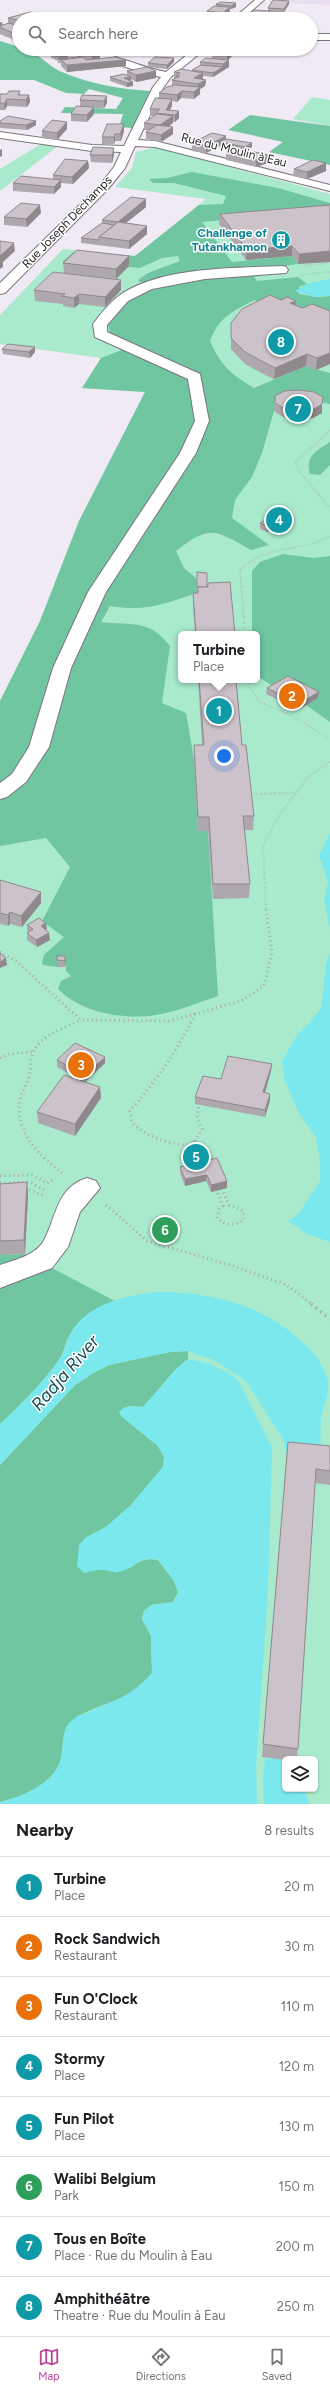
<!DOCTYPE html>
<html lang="en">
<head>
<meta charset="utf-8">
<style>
  body { margin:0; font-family:Figtree,sans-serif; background:#f2f2f2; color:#202124 }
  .controls { position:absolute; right:12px; bottom:12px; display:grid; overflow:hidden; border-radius:6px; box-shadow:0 1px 3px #0004 }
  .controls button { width:36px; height:36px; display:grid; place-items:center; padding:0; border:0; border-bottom:1px solid #e0e0e0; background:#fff; color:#202124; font:20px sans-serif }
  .you { position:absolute; left:224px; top:756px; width:14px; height:14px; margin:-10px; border:3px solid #fff; border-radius:50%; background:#1a73e8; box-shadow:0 0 0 6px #1a73e833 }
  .badge { display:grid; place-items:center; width:26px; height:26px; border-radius:50%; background:#bc459b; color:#fff; font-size:13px; font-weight:700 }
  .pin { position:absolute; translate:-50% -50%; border:2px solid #fff; box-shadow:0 1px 4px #0006 }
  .popup { position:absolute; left:178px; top:631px; width:82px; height:52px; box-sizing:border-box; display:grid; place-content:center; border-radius:6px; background:#fff; filter:drop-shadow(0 1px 3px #0005); font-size:13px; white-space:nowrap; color:#757577 }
  .popup b { font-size:15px; color:#202124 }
  .popup::after { content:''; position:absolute; left:50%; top:100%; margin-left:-8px; border:8px solid transparent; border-top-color:#fff }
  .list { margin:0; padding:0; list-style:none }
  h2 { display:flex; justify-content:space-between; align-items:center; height:52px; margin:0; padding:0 16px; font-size:17px }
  h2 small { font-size:13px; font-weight:400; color:#757577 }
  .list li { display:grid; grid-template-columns:26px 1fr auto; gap:12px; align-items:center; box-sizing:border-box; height:60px; padding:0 16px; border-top:1px solid #e0e0e0 }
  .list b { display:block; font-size:15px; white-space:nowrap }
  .list p { margin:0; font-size:13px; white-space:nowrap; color:#757577 }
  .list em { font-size:13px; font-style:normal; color:#757577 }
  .icon { flex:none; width:22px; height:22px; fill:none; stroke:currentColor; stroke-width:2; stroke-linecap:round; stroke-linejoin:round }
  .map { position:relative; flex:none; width:330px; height:1804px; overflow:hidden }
  .search { position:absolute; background:#fff; box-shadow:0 1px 3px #0004; left:12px; right:12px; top:12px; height:44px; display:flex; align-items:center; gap:10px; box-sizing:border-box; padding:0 14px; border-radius:22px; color:#757577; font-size:15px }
  .sheet { height:532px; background:#fff }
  nav { display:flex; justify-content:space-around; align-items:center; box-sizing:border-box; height:56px; border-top:1px solid #e0e0e0; background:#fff; font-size:11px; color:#757577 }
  nav a { display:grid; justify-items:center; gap:2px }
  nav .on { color:#bc459b }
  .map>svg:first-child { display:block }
  .built { fill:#e9dff1 }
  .green { fill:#a9eacc; fill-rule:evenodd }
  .forest { fill:#70c6a0 }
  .water { fill:#7be8ee }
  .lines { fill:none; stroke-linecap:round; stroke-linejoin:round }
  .minor-casing { stroke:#7a757e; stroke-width:2 }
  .path-far3 { stroke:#aba6ae; stroke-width:1.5; stroke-dasharray:0.5 1.5; stroke-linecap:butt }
  .path-far2 { stroke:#aba6ae; stroke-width:2; stroke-dasharray:0.5 2; stroke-linecap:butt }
  .path-far1 { stroke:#aba6ae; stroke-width:3; stroke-dasharray:1 3.5; stroke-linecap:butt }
  .path { stroke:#aba6ae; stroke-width:3.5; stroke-dasharray:1.5 4.5; stroke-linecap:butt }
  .minor { fill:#fff; fill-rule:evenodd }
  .wall { fill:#afa7ae }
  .shaded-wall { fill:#8f888d }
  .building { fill:#ccc2ca; stroke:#8f888d }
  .labels { text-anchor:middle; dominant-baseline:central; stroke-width:3; stroke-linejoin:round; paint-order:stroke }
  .far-street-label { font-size:12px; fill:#211f23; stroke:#fff }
  .far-culture-label { font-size:12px; font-weight:bold; fill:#0d838f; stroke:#fff; text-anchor:end }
  .near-water-label { font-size:18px; font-style:italic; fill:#1b4c4f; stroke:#fff }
</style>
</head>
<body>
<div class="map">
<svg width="330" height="1804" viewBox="0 0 330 1804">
  <rect width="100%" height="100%" fill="#f0eaf4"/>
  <!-- built -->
  <path class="built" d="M271 0H330V5L269 2Z"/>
  <!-- green -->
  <g class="green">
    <path d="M312 97 330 100V126L293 119Z"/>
    <path d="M41 144 58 146 0 191V169Z"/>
    <path d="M157 147 330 194V1804H0V701L40 621 79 521 145 392 82 388 101 358 0 344V315L63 249 135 256 206 199 115 187 132 168 136 152ZM181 634H257V680H181ZM285 1759H315V1789H285Z"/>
  </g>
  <!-- forest -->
  <g class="forest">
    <path d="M0 41 19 47V49C36 49 47 66 62 72 90 84 119 89 150 91L132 128 119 127 123 114 61 113 65 107 116 109 123 98 89 89 84 94 66 93 34 80H0Z"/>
    <path d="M250 115 330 126V165L269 152 283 142 228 130Z"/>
    <path d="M192 172 278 188 330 203V211L202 222 232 262 292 256 298 264 276 267 280 272 254 277 257 281 298 277 307 284 299 287V294L319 297 330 296V312L281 311 254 300C232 312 219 317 210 341 221 366 231 374 254 388L306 366 330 373V404L313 401 274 411 262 453 252 477 235 500 232 518 269 545 251 550C215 530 211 524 176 551L184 568 196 578 197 593C163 604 146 612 110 606L101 622C132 626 148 618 170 646L162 703 186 713 194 759 198 831H208L218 996C199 1002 177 1012 156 1015 123 1020 82 1013 58 989L61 981 71 976 66 971V963L58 962 57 967 43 965 42 963 44 955 64 937 42 921 70 867 46 838 0 846V701L40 621 79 521 145 392 82 388 101 358 132 346 110 333 108 324 134 296 163 287 156 282H140L138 280 148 273 180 261 178 256 162 258 140 268 62 262 75 251 135 256 199 205 223 204 226 196 174 183H153L149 179 167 178Z"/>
    <path d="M330 442V465L320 475 310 474C305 456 316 451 330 442Z"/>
    <path d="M283 554 313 558 330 556V722L306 705 318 698 276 688 257 676V634H252V571L260 562Z"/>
    <path d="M25 1254 115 1301C96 1309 78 1318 68 1338 65 1344 64 1352 60 1358 44 1382 21 1404 0 1424V1255Z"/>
    <path d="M188 1351V1359C171 1371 158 1392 143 1407L129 1406 121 1416 158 1446 164 1457 163 1467 131 1505 106 1527 85 1538 84 1573C90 1571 99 1569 106 1570 110 1571 114 1573 118 1572 138 1568 137 1556 158 1560L174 1581 178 1592 173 1602 151 1605 144 1611 142 1619 151 1636 152 1673C144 1682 137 1690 127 1695 115 1702 79 1712 72 1721 62 1732 64 1744 61 1758 56 1783 22 1797 0 1802V1465L75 1385 93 1373 109 1365 170 1352Z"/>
  </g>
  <!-- water -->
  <g class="water">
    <path d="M330 279V296L314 297 295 291 307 284Z"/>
    <path d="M330 833V929L324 901 328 881 319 856Z"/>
    <path d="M330 952V1242L307 1234 288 1221 299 1213 320 1181V1162L316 1137 298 1112 284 1077 282 1061 296 1037 321 1009 326 965Z"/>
    <path d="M161 1292C213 1293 260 1304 299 1339 312 1350 324 1364 328 1381 330 1395 322 1407 321 1420 320 1433 321 1447 321 1460L287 1456 283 1439 246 1381 216 1361 188 1351 170 1352 109 1365 93 1373 75 1385 0 1465V1424C22 1404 43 1382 60 1359 66 1350 67 1337 74 1328 92 1302 132 1294 161 1292Z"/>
    <path d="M188 1359 207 1363 227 1372 238 1380 272 1448 268 1591 256 1767 257 1804H0V1802C22 1797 56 1783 61 1758 64 1745 61 1730 71 1721 77 1716 87 1713 93 1710 119 1699 133 1694 152 1673L151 1636 142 1619 144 1611 151 1605 174 1602 178 1592 174 1581 159 1560C137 1555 138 1568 118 1572 114 1573 110 1571 106 1570 99 1569 90 1571 84 1573L77 1566 79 1545 85 1538 106 1527 131 1505 163 1467 164 1457 158 1446 121 1416 119 1412C127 1403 133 1408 143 1407L178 1367Z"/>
    <path d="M265 1758 285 1760V1789H303L310 1804H264L263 1779Z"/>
  </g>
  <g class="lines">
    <!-- minor casing -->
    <g class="minor-casing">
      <g id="minor">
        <path d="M255 0H264L242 19H233Z"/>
        <rect x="311" y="34" width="19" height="6"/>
        <path d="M74 49C105 49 135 66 166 72L194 49H205L171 77 163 88 138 140 155 141 330 185V191L155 147 135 146 125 168 108 189 5 293 0 294V283L100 185 114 167 121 152 92 151 0 138V132L92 145 124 146 153 87 161 77 143 73Z"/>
        <path d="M282 266 286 267 288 270 286 273 205 279 152 289 128 301 107 325V332L200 374 209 421 196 453 106 592 71 668 49 747 26 782 7 797 0 799V783L12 774 29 747 53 668 88 592 180 453 195 421 188 379 95 337 93 324C102 312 114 297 128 290 170 267 235 268 282 266Z"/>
        <path d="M87 1178 96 1181 100 1188 80 1212 68 1247 52 1268 0 1288V1265C14 1260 34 1256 43 1242 57 1218 55 1188 87 1178Z"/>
      </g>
    </g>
    <!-- path-far3 -->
    <g class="path-far3">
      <path d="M302 266 330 263"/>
      <path d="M301 275 330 272"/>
    </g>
    <!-- path-far2 -->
    <g class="path-far2">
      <path d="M330 431 295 462 299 471 330 508"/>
      <path d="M245 634 240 570C270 541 304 554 330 535"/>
      <path d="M248 680V685L259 701 295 718 330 739"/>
      <path d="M249 794 296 793"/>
      <path d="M266 910 263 847 278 817 308 777 330 762"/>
    </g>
    <!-- path-far1 -->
    <g class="path-far1">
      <path d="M0 952 16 961 81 1020 170 1021 241 1001 264 986 272 952 266 909"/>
      <path d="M195 1014C178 1050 156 1081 130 1111 131 1115 131 1120 133 1123 142 1135 174 1146 188 1145L195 1141 202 1129 197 1116 199 1104"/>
      <path d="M0 1058 9 1054 33 1052"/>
      <path d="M193 1141 202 1148 210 1162"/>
      <path d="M189 1144 205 1164"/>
      <path d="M62 1173C39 1156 14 1131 20 1099 22 1091 27 1084 29 1076 32 1066 29 1056 36 1047 47 1033 66 1027 81 1020"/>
      <path d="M0 1176 32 1175 47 1183 55 1179"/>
      <path d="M0 1183 29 1182 47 1191"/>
      <path d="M25 1188 44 1196"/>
      <path d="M216 1189 223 1206 219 1209 217 1218C226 1226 234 1226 244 1220L243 1211 229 1205 221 1187"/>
      <path d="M106 1205 147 1241 230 1265 287 1285 313 1305"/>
    </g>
    <!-- path -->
    <path class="path" d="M311 1304 330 1319"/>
    <!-- minor -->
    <use href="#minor" class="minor"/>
  </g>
  <!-- wall -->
  <g class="wall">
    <path d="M289 1V4L284 12H270V15L265 19H243L268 11V8Z"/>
    <path d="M216 4 236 7 231 9H230V11L223 16H221V18L219 19H197L203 18V16L207 13V11L216 6Z"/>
    <path d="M8 18 19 19V38L14 40 0 34V22H2V25L8 24Z"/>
    <path d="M47 49H86L100 55V59L126 60V66L67 72 61 66V63H58V61L51 58V54L57 53Z"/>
    <path d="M100 49H135L131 51 119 49 111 52 100 50Z"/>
    <path d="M176 49H191L186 50Z"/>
    <path d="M216 49H261L259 52 238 50 228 60H229V67L213 77 203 76V79L206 80 205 86 200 89V94L194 99 181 98 177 102 172 101V106L170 110 179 118 175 122H173V123L168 127 173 134 161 142 146 139V132L148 130H144V123L155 116H150V109L159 98V93L172 86V80L174 79V72L192 71 200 65V62L212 59V53Z"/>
    <path d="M174 58V62L167 69 148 67V63Z"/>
    <path d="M127 71 156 78 136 82 131 79V81L133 82V86L127 87 110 81V77L127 75Z"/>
    <path d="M20 91V95H29L30 102 27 107 7 106 5 110H0V94H7Z"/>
    <path d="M107 96V103L104 108H94V114L87 122 71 121V114L80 106V100Z"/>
    <path d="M0 121H36V125L27 130 0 128Z"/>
    <path d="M124 124V131L121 141H115L114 144H102V137Z"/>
    <path d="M67 129 57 140 42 138V131Z"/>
    <path d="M226 139 252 143V147L247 150 268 163 256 167 226 160V152L234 149 220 146 206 153 192 151V143Z"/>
    <path d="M90 155H114L112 163 91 162Z"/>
    <path d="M88 161 89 168 73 184 61 183V187L54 194 13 191V183L53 179V175Z"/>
    <path d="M294 169 326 171 307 179 293 176Z"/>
    <path d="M146 199V207L126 223 147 226V234L129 249 81 243V238L102 223V220Z"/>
    <path d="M330 205 298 264 292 256 246 260 219 224 220 214Z"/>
    <path d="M41 213 27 227 4 225V217Z"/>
    <path d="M129 256V266L116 279 64 273 63 263Z"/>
    <path d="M121 280V290L105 307 79 304 74 308 63 306V304L35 301 34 290Z"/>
    <path d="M281 300 296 301V305L302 308 330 311V364L316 370 306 366 274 379 269 377 245 364 231 349V323Z"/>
    <path d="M35 347V352L30 358 3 354 2 349Z"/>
    <path d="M275 403 322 413 313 418 298 420 283 417 274 411Z"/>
    <path d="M260 523H273V529L267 532 260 529Z"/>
    <path d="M197 572 207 573V587L235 634H195L193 606V593H197Z"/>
    <path d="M198 680H236L242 745 254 816 253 830H244L250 884 249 898 213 899 208 831H198L194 759V745H202Z"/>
    <path d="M267 688 318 698 298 710 266 694Z"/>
    <path d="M0 880 41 903 22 927 10 924 8 926 0 924Z"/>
    <path d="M27 925 47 929 46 930 50 940 37 947 27 940V933L29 932 27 931Z"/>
    <path d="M65 956 66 963 65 967H57V960Z"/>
    <path d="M57 1060 105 1063 85 1082 100 1087 101 1098 75 1136 38 1123 37 1112 83 1081 57 1067Z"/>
    <path d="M271 1071 265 1093 270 1094V1100L265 1117 195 1104V1097L221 1079Z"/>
    <path d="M180 1167 227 1181V1188L211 1192 206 1181 185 1186 180 1173Z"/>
    <path d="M27 1182 28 1196 25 1254 0 1255V1184Z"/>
    <path d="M288 1442 330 1446V1485L315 1483 297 1759H285V1760L262 1757Z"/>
  </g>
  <!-- shaded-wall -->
  <g class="shaded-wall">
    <path d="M289 1V4L284 12V9Z"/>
    <path d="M236 3V7L231 9V6Z"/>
    <path d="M230 7V11L223 16V13Z"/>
    <path d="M270 11V15L265 19H261Z"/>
    <path d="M221 14V18L219 19H217V17Z"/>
    <path d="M40 15V19H22Z"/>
    <rect x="18" y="20" width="1" height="6"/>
    <path d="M2 22 3 29 0 27V23Z"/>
    <path d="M19 32V38L14 40 13 33Z"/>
    <path d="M61 49H77H65V55H61Z"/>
    <path d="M111 49H119L111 52Z"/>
    <path d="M233 49H238V50L227 61V55Z"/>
    <path d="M100 55V61L92 63V56Z"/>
    <path d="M65 56 66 60 59 59 58 57Z"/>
    <path d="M174 58V62L167 69V65Z"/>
    <path d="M126 60V66L67 72V65Z"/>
    <path d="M229 60V67L213 77V73L223 67V64Z"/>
    <path d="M156 71V78L136 82V75Z"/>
    <path d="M203 73V79L194 78Z"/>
    <path d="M131 77V81L124 78Z"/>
    <path d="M206 80 205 86 200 89V94L194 99V92L198 89V84Z"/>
    <path d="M133 82V86L127 87V83Z"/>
    <path d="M182 91 181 98 177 102V95Z"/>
    <path d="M29 95 30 102 27 107 26 100Z"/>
    <path d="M107 96V103L104 108V101Z"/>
    <path d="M7 99V106L5 110 4 104Z"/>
    <path d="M172 99V106L167 114 166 110Z"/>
    <path d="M94 107V114L87 122V115Z"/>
    <path d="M179 111V118L175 122V115Z"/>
    <path d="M173 116V123L160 132V125Z"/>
    <path d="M36 121V125L27 130 26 125Z"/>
    <path d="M67 122V129L57 140V133Z"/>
    <path d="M124 124V131L121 141 120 134Z"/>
    <path d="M173 127V134L161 142V135Z"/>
    <path d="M115 134V141L114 144V137Z"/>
    <path d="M226 136V143L220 142V146L206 153V146Z"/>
    <path d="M252 143V147L245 151V147Z"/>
    <path d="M114 148V155L112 163V155Z"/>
    <path d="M2 149V156L0 157V150Z"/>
    <path d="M268 155V163L256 167V160Z"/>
    <path d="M88 161 89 168 73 184 72 177Z"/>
    <path d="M326 163V171L307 179V172Z"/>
    <path d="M61 180V187L54 194V187Z"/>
    <path d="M146 199V207L107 238 118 222Z"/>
    <path d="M40 205 41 213 27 227 26 219Z"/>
    <path d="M147 226V234L129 249V241Z"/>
    <path d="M14 243 15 251 3 262V267L0 269V256Z"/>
    <path d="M292 246V256L246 260 247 250Z"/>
    <path d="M330 251V262L298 264 299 254Z"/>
    <path d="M129 256V266L116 279V269Z"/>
    <path d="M121 280V290L105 307V297Z"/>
    <path d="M79 294V304L74 308V298Z"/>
    <path d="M296 301 295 312 290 303Z"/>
    <path d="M35 347V352L30 358 29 352Z"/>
    <path d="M330 353V364L316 370 317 358Z"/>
    <path d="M307 354 306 366 274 379 275 368Z"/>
    <path d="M322 404V413L313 418 298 420 299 411Z"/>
    <path d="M273 523V529L267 532V526Z"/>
    <path d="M319 692 318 698 298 710V704Z"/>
    <path d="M41 892V903L22 927 21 916Z"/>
    <path d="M10 912V924L8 926V915Z"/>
    <path d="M46 923 47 929 41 932V926Z"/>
    <path d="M49 933 50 940 37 947 36 940Z"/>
    <path d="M65 956 66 963 65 967Z"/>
    <path d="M6 958 7 965 0 968V962Z"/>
    <path d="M105 1057V1063L85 1082V1075Z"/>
    <path d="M272 1064 271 1071 263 1099V1092Z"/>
    <path d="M100 1087 101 1098 75 1136V1124Z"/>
    <path d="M270 1094V1100L265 1117V1110Z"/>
    <path d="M207 1175 206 1181 185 1186V1179Z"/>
    <path d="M227 1181V1188L211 1192V1185Z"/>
    <path d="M27 1182 28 1196 25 1254 24 1240Z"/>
  </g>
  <!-- building -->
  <g class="building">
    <path d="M273 0H275L289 1 284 9 268 8Z"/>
    <path d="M221 2 236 3 231 6 216 4Z"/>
    <path d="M214 6 230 7 223 13 207 11Z"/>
    <path d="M254 10 270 11 261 19H243Z"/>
    <path d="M30 12 40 15 22 19H19V20H18L8 18Z"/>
    <path d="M207 13 221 14 217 17 203 16Z"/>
    <path d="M199 17 216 19H197Z"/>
    <path d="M9 23 19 26V32L13 33 0 27V26Z"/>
    <path d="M65 49H86L100 55 92 56Z"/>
    <path d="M216 49H233L227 55 212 53Z"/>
    <path d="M65 52 81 57 61 59H58L68 57 65 56 58 57 51 54Z"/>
    <path d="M83 57 86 60 115 57 126 60 67 65 61 60Z"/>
    <path d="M155 57 174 58 167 65 148 63Z"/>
    <path d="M206 58 229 60 223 64 200 62Z"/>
    <path d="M201 65 223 67 213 73 192 70Z"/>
    <path d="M147 67 156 71 136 75 127 71Z"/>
    <path d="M181 69 203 73 194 78 206 80 198 84 172 80 180 76H176L180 73 174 72Z"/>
    <path d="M124 74 131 77 124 78 133 82 127 83 110 77Z"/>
    <path d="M175 85 200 87 194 92 182 91 177 95 159 93 167 87Z"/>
    <path d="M9 91H20L18 95H29L26 100 7 99 4 104 0 103V94H7Z"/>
    <path d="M82 95 107 96 104 101 80 100Z"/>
    <path d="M155 98 172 99 166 110 179 111 175 115 156 113 160 109H150Z"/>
    <path d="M76 106 94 107 87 115 71 114Z"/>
    <path d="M157 114 173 116 160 125 144 123Z"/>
    <path d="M8 116 36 121 26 125 0 123V121Z"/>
    <path d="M52 120 67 122 57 133 42 131Z"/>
    <path d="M107 124H124L120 134H115L114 137H102Z"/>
    <path d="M157 125 173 127 161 135 146 132Z"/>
    <path d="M212 133 226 136 206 146 192 143Z"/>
    <path d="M226 139 252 143 245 147 220 142Z"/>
    <path d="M93 147 114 148 112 155H90Z"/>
    <path d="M237 148 268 155 256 160 226 152Z"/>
    <path d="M65 159 88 161 72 177 53 175Z"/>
    <path d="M313 160 326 163 307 172 294 169Z"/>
    <path d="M21 176 61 180 54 187 13 183Z"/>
    <path d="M131 197 146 199 118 222 102 220Z"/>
    <path d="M21 203 40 205 26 219 4 217Z"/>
    <path d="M330 205V251L299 254 292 246 247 250 220 214Z"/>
    <path d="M118 222 147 226 129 241 99 237Z"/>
    <path d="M102 223 114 225 99 237V240L81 238Z"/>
    <path d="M0 241 14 243 0 256Z"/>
    <path d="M77 250 129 256 116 269 63 263Z"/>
    <path d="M53 272 121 280 105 297 79 294 74 298 62 296 65 294 34 290Z"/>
    <path d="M270 295 281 300 287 297 296 301 290 303 302 308 312 304 330 311V353L317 358 307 354 275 368 269 365 245 352 231 338V323L242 309Z"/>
    <path d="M8 344 35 347 29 352 2 349Z"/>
    <path d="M299 390 314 392 323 397 322 404 314 409 299 411 283 408 275 403V396L284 391Z"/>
    <path d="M266 520 273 523 267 526 260 523Z"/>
    <path d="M197 572 207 573V587H197Z"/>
    <path d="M230 582 235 634H196L193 593H198V587H208V583Z"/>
    <path d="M288 676 319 692 298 704 267 688Z"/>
    <path d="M199 680H236L242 745H246L254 816H243L250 884H213L209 817H198L194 745H204Z"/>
    <path d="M0 880 41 892 21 916 10 912 8 915 0 913Z"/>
    <path d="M39 918 46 923 41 926 49 933 36 940 27 933 33 929 27 925Z"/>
    <path d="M0 953 6 958 0 962Z"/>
    <path d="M57 956H65V961L57 960Z"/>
    <path d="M75 1043 105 1057 85 1075 57 1060Z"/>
    <path d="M228 1056 272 1064 263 1092 270 1094 265 1110 195 1097 203 1076 221 1079Z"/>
    <path d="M64 1075 100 1087 75 1124 37 1112Z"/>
    <path d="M217 1158 227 1181 211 1185 207 1175 185 1179 180 1167Z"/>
    <path d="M27 1182 24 1240 0 1241V1184Z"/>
    <path d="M288 1442 330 1446V1471L316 1469 298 1749 263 1744Z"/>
  </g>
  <!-- icons -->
  <defs>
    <g id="building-disc" transform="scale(1)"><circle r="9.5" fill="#0f9aa8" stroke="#fff"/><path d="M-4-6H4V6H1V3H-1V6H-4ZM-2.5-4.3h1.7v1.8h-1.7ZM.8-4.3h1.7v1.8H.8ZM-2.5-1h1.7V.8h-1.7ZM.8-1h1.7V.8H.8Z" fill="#fff"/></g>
  </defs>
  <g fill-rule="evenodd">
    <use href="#building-disc" x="281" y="240"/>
  </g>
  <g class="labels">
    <!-- far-street labels -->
    <g class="far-street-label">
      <text transform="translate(234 150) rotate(14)">Rue du Moulin à Eau</text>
      <text transform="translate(67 222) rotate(-46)">Rue Joseph Dechamps</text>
    </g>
    <!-- far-culture labels -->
    <g class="far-culture-label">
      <text x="267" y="233">Challenge of<tspan x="267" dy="14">Tutankhamon</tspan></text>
    </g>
    <!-- near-water labels -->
    <g class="near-water-label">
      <text transform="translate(65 1373) rotate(-49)">Radja River</text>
    </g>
  </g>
</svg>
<div class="controls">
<button><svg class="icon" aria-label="layers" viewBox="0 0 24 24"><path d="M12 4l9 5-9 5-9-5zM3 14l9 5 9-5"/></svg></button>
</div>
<div class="you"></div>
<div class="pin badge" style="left:219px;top:711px;background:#0f9aa8">1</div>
<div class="popup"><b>Turbine</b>Place</div>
<div class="pin badge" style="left:292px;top:696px;background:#e8710a">2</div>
<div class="pin badge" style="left:81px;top:1065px;background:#e8710a">3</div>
<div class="pin badge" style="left:279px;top:520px;background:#0f9aa8">4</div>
<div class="pin badge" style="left:196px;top:1157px;background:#0f9aa8">5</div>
<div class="pin badge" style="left:165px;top:1230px;background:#2e9e5b">6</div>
<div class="pin badge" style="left:298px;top:409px;background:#0f9aa8">7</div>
<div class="pin badge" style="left:281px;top:342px;background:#0f9aa8">8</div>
<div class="search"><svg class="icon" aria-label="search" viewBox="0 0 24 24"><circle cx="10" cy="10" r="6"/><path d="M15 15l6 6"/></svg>Search here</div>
</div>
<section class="sheet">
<h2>Nearby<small>8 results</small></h2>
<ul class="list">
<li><span class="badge" style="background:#0f9aa8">1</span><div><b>Turbine</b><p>Place</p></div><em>20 m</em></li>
<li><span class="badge" style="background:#e8710a">2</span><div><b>Rock Sandwich</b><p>Restaurant</p></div><em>30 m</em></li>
<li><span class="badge" style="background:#e8710a">3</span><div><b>Fun O'Clock</b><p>Restaurant</p></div><em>110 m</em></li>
<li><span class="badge" style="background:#0f9aa8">4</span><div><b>Stormy</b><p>Place</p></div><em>120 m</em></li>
<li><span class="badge" style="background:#0f9aa8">5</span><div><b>Fun Pilot</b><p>Place</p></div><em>130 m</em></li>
<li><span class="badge" style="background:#2e9e5b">6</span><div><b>Walibi Belgium</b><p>Park</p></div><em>150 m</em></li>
<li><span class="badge" style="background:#0f9aa8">7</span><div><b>Tous en Boîte</b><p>Place · Rue du Moulin à Eau</p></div><em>200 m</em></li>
<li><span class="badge" style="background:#0f9aa8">8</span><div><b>Amphithéâtre</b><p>Theatre · Rue du Moulin à Eau</p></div><em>250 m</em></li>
</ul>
</section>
<nav>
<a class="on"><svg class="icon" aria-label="map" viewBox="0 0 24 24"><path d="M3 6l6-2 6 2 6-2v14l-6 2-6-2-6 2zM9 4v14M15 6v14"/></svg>Map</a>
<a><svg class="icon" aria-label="directions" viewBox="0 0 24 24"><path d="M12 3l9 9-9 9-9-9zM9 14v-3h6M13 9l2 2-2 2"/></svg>Directions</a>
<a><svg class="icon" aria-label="saved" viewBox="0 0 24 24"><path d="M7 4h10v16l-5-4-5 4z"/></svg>Saved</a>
</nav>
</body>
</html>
